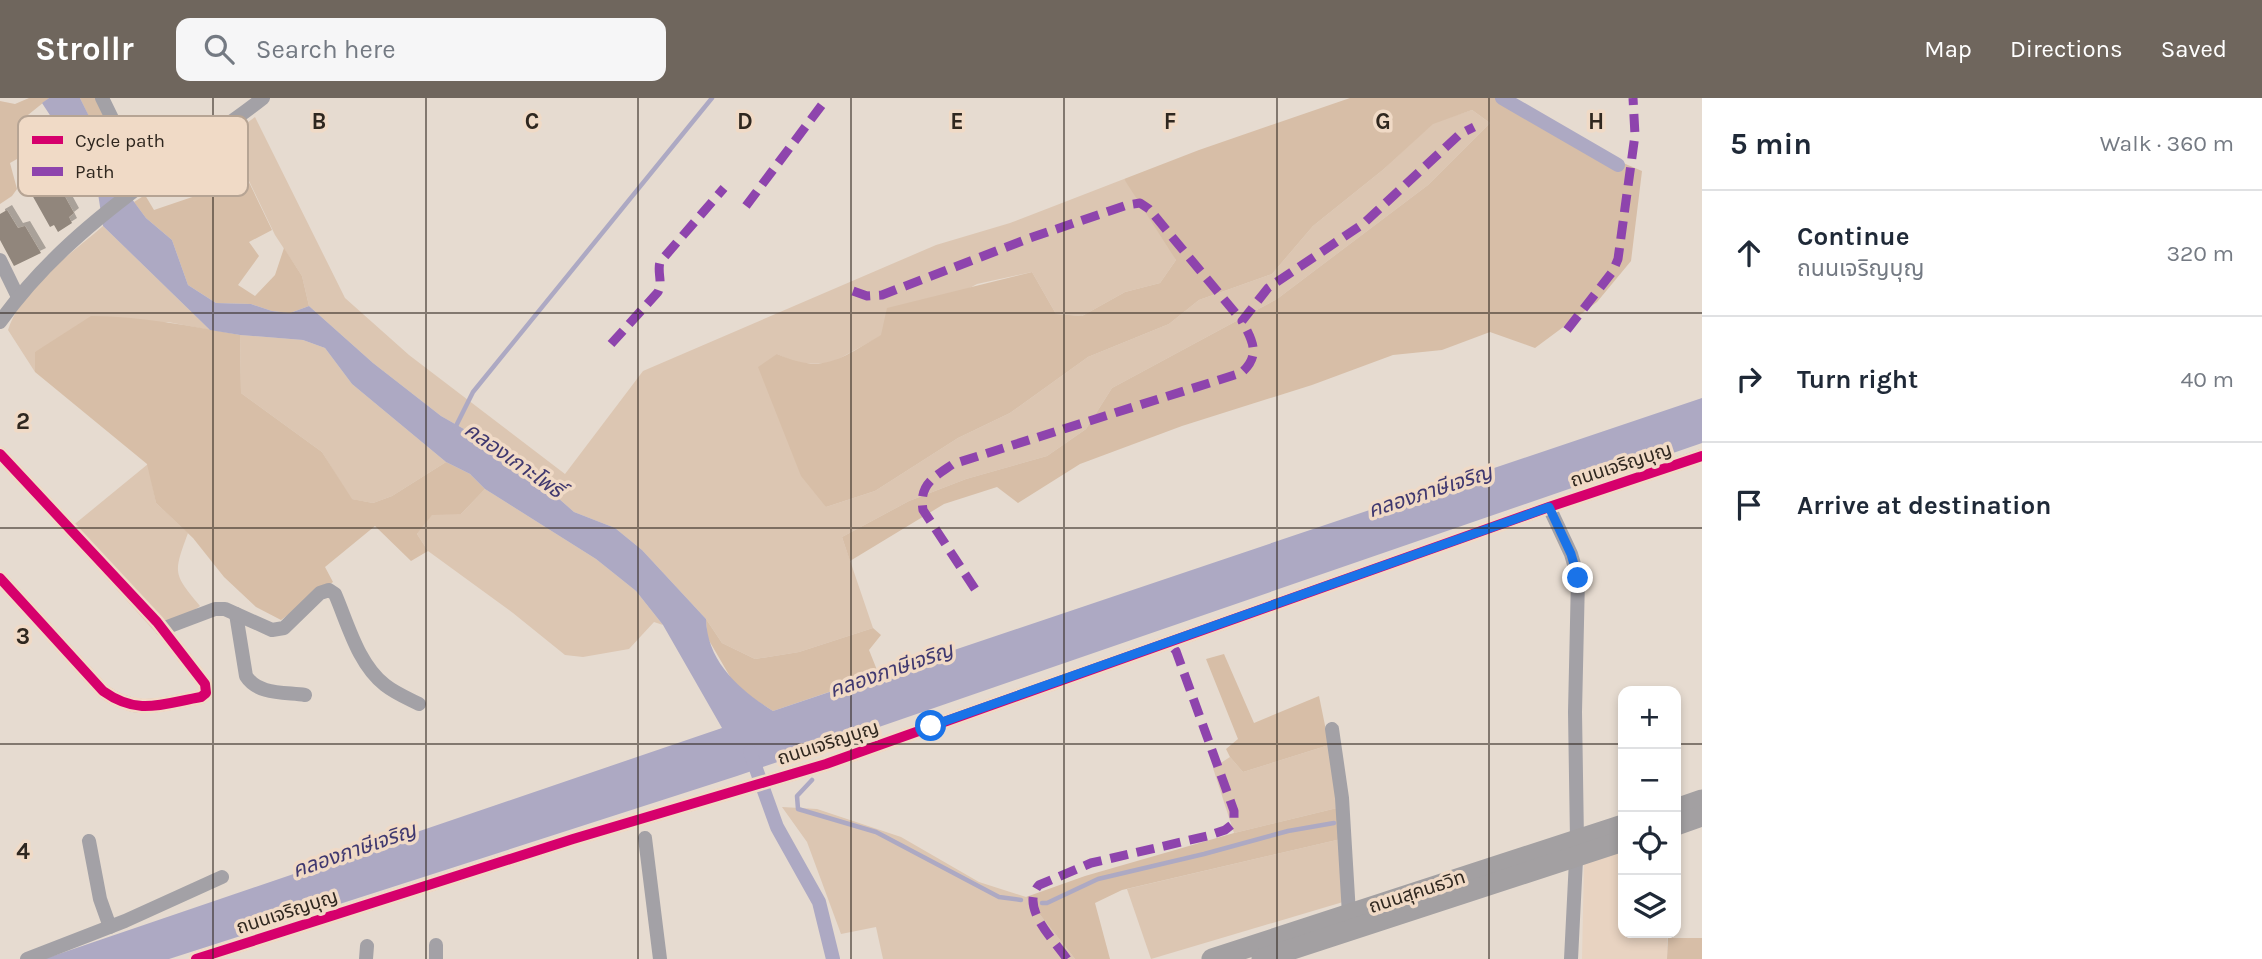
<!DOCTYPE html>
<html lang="en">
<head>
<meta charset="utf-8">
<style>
  body { margin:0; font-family:Karla,"Noto Sans Thai",sans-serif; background:#f6f6f7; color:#1f2937 }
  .controls { position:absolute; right:21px; bottom:21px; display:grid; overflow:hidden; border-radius:14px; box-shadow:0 4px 10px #0003 }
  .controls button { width:63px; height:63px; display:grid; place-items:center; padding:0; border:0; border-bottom:2px solid #e0e1e3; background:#fff; color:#1f2937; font:35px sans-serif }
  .stop { position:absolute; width:21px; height:21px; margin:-16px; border:5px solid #1a73e8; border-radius:50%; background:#fff }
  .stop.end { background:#1a73e8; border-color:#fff; box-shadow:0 2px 7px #0008 }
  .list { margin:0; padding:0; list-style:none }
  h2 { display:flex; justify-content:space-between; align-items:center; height:91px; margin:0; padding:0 28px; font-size:30px }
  h2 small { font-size:23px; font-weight:400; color:#747a83 }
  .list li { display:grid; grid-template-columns:46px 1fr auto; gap:21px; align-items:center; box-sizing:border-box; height:126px; padding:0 28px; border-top:2px solid #e0e1e3 }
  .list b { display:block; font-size:26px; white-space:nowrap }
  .list p { margin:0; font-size:23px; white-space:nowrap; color:#747a83 }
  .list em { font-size:23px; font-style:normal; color:#747a83 }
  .icon { flex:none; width:38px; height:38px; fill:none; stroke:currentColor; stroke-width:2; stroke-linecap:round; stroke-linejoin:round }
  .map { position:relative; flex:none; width:1702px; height:861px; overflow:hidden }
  header { display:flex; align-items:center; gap:42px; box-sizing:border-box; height:98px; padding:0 35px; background:#6f665d; color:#fff }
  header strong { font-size:33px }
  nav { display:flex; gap:38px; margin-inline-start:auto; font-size:24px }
  .search { width:490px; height:63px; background:#f6f6f7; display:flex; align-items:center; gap:18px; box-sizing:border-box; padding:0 24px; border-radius:14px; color:#747a83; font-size:26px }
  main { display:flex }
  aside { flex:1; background:#fff }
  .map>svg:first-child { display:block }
  .built { fill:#e8d3c1 }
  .green { fill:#dcc6b2 }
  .forest { fill:#d7bea7 }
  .water { fill:#ada9c3 }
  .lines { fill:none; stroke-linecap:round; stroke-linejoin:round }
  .stream { stroke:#ada9c3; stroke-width:4.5 }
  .canal { stroke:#ada9c3; stroke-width:14 }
  .building { fill:#91867b; filter:url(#shadow) }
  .street { stroke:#a3a1a6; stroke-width:14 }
  .secondary { stroke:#a3a0a2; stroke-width:21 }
  .quiet { stroke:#8e44ad; stroke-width:9; stroke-dasharray:18 9; stroke-linecap:butt }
  .cycleway-casing { stroke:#f0dac6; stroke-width:15 }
  .cycleway { stroke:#d6006c; stroke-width:10 }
  .route { stroke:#1a73e8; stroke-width:9 }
  .grid { fill:none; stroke:#2f271f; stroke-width:2; stroke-opacity:0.55 }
  .labels { text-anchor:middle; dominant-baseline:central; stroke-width:7; stroke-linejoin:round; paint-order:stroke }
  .street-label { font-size:19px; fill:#2f271f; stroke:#f0dac6 }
  .water-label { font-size:21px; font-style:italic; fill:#3f386f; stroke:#f0dac6 }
  .key { fill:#f0dac6; stroke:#b6a494; stroke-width:2 }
  .key-label { font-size:19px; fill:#2f271f }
  .grid-label { font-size:23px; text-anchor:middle; font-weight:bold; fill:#2f271f; stroke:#f0dac6; stroke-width:7; stroke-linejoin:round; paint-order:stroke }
</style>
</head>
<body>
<header>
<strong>Strollr</strong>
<div class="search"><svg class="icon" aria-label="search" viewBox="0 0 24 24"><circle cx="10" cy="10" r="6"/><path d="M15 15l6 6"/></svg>Search here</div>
<nav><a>Map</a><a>Directions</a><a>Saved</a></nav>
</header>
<main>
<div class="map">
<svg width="1702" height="861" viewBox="0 0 1702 861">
  <defs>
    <filter id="shadow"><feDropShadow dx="5" dy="-5" stdDeviation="0" flood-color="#0004"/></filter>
  </defs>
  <rect width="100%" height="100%" fill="#e6dbd0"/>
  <!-- built -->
  <path class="built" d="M1623 752V835H1667V861H1582L1584 765Z"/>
  <!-- green -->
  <g class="green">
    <path d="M1472 12 1490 25 1428 87 1277 201 1112 290 1086 331 1047 358 966 381 909 403 842 439 873 530 799 554 755 561 722 545 706 521 642 452 615 430 574 414 508 356 441 318 373 265 309 208 302 178 275 137 228 39 255 19 345 200 409 257 565 376 643 273 936 147 1010 125 1124 81 1160 126 1176 162 1160 185 1125 194 1082 218 1056 216 1032 174 977 186 831 265H797L777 256 826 409 875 393 958 340 1010 315 1088 259 1169 226 1199 202 1272 176 1313 128 1384 71 1433 25Z"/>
    <path d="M103 128 210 232 168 224 35 254V274L8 232C23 188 69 158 103 128Z"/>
    <path d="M240 237 303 242 325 250 352 286 446 364 392 398 373 405 351 401 322 354 241 295Z"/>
    <path d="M148 366 156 405 188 435C173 476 173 475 200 508L158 537 65 434Z"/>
    <path d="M485 391 596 461 636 493 663 527 654 524 629 551 583 559 565 557 513 515 428 453 417 436 432 416H461Z"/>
    <path d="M1329 647 1337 710 1234 735 1213 670 1230 659 1243 674Z"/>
    <path d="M782 709 817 711 901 739 979 784 1026 799 1075 861H883L876 829 841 836 807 744Z"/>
    <path d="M1341 741 1343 804 1151 861 1127 791Z"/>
  </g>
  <!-- forest -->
  <g class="forest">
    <path d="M29 0H49L23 21 38 49 10 65 17 91 12 98 0 106V3L15 6Z"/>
    <path d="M80 0H98L134 81 125 93Z"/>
    <path d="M1350 0H1511L1588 50 1642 73 1631 163 1597 204 1535 250 1490 234 1442 252 1393 257 1312 287 1182 328 1080 366 1018 405 997 389 944 406 850 463 842 439 909 403 966 381 1047 358 1086 331 1112 290 1277 201 1428 87 1490 25 1472 12 1433 26 1384 71 1313 128 1272 176 1199 202 1169 226 1088 259 1010 315 958 340 875 393 826 409 801 378 758 269 777 256C824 277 841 260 881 237L887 210 1032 174 1056 216 1082 218 1125 194 1160 185 1176 162 1124 81 1199 52Z"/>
    <path d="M245 76 272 132 249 144 259 158 238 187 255 198 275 177 284 150 302 178 309 208 290 215 272 213 251 206 216 205 188 187 172 142 146 120 134 104 145 97 154 112 207 94Z"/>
    <path d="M91 218C141 218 190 228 240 237L241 295 322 354 352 401 373 405 392 398 446 364 470 376 485 391 461 416 432 417 417 436 428 453 411 463 375 428 325 469 333 484 281 522 256 509 224 479 193 440 156 405 147 366 35 274V254Z"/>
    <path d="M706 521 722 545 755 561 799 554 873 530 881 537 869 552 879 577 773 613 751 599 732 582 707 539Z"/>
    <path d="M1224 556 1254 625 1319 598 1329 647 1243 674 1230 659 1226 651 1238 641 1206 561Z"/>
    <path d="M1337 710 1341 741 1122 792 1095 805 1110 861H1075L1026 799 1085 778 1234 735Z"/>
    <path d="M1668 840H1702V861H1667Z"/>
  </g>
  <!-- water -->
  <path class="water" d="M49 0H80L126 93 146 120 172 142 188 187 216 205 251 206 272 213 290 215 309 208 373 265 441 318 508 356 574 414 615 430 642 452 706 521C707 564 740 592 773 613L1702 300V345L737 678 169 861H44L722 630 663 527 636 493 596 461 485 391 470 376 446 364 352 286 325 250 303 242 240 237 210 232 103 128 97 89 42 5Z"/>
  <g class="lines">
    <!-- stream -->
    <g class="stream">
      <path d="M455 330 473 294 712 0"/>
      <path d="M812 682 797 698 798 711 876 734 999 799 1021 802"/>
      <path d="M1042 805H1047L1098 781 1204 756 1288 733 1334 725"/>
    </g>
    <!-- canal -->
    <g class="canal">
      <path d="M1502 0 1618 67"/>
      <path d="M750 654 777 729 819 804 833 861"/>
    </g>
  </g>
  <!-- building -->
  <g class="building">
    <path d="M52 75 74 115 69 119 72 125 58 134 54 127 50 129 27 88Z"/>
    <path d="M7 112 18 130 25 128 41 155 14 168 0 142V116Z"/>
  </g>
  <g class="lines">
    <!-- street -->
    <g class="street">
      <path d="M102 0 144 86"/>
      <path d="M0 162 18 199"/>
      <path d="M0 224C41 166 96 120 154 78 190 51 228 28 263 0"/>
      <path d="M0 356 157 524 205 586 206 595 201 599C161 606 138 618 103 593L0 480"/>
      <path d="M1549 409 1571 456 1578 480 1575 614 1577 742 1571 861"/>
      <path d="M236 516 246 578C258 597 285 594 305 597"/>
      <path d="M162 531 215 511H225L272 532 284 530 320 495 329 492 335 496C348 526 358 566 385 587 395 595 407 600 419 606"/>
      <path d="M1332 631 1342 700 1349 816"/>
      <path d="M645 740 660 861"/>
      <path d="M89 743 100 801 110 829"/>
      <path d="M27 861 125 823 222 779"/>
      <path d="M196 861 573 741 826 666 1549 409 1702 358"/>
      <path d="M366 861 367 848"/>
      <path d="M436 861V847"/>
    </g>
    <!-- secondary -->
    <g class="secondary">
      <path d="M1676 711 1702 702"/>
      <path d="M1676 727 1702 718"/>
      <path d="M1212 861 1623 727"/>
      <path d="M1262 861 1623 743"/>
    </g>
    <!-- quiet -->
    <g class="quiet">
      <path d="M746 108 827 0"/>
      <path d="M853 193 867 198 882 197 1030 140 1127 107 1140 105 1149 111 1242 223"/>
      <path d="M1567 232 1613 173 1618 161 1635 37 1633 0"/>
      <path d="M611 246 658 194C663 183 657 175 660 164L724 90"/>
      <path d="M975 491 923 412C919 386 933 380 953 366L1241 275C1261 258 1253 243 1242 223L1268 190 1363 126 1460 36 1474 29"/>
      <path d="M1067 861C1054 842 1019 809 1039 787L1091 765 1207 738 1225 732 1234 725V713L1176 553 1168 544"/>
    </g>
    <!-- cycleway casing -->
    <g class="cycleway-casing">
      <g id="cycleway">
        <path d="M0 356 157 524 205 586 206 595 201 599C161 606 138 618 103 593L0 480"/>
        <path d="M196 861 573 741 826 666 1549 409 1702 358"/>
      </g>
    </g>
    <!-- cycleway -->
    <use href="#cycleway" class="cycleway"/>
  </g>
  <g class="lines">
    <!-- route -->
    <path class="route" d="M931 628 1549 409 1571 456 1578 480"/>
  </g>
  <!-- grid -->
  <path class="grid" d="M213 0V861M426 0V861M638 0V861M851 0V861M1064 0V861M1277 0V861M1489 0V861M0 215H1702M0 430H1702M0 646H1623M1676 646H1702"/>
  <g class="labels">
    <!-- street labels -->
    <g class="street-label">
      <text transform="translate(1621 367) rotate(-18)">ถนนเจริญบุญ</text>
      <text transform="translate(828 645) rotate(-18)">ถนนเจริญบุญ</text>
      <text transform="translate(1417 794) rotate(-18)">ถนนสุคนธวิท</text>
      <text transform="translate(287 814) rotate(-18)">ถนนเจริญบุญ</text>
    </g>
    <!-- water labels -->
    <g class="water-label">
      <text transform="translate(514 362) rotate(35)">คลองเกาะโพธิ์</text>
      <text transform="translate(1430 393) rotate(-18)">คลองภาษีเจริญ</text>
      <text transform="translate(891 572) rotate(-19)">คลองภาษีเจริญ</text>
      <text transform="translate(354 752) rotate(-19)">คลองภาษีเจริญ</text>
    </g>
  </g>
  <!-- legend -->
  <rect x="18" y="18" width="230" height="80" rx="10" class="key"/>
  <rect x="32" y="38" width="31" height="8" fill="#d6006c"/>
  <rect x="32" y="69" width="31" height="9" fill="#8e44ad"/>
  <g class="key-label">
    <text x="75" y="49">Cycle path</text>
    <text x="75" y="80">Path</text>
  </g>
  <g class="grid-label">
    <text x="319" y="31">B</text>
    <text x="532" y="31">C</text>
    <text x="745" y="31">D</text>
    <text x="957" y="31">E</text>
    <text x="1170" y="31">F</text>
    <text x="1383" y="31">G</text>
    <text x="1596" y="31">H</text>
    <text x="23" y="331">2</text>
    <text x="23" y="546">3</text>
    <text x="23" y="761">4</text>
  </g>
</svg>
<div class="controls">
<button>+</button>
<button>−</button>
<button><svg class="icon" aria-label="locate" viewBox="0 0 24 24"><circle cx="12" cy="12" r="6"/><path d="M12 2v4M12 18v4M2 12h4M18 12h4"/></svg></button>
<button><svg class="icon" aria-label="layers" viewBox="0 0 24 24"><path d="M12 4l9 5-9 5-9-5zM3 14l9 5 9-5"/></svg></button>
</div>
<div class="stop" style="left:931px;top:628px"></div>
<div class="stop end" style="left:1578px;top:480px"></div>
</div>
<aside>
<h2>5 min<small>Walk · 360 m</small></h2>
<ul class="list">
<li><svg class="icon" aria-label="ahead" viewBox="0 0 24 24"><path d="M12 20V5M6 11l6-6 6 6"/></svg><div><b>Continue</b><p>ถนนเจริญบุญ</p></div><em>320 m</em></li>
<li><svg class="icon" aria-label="right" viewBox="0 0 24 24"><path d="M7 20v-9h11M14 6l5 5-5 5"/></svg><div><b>Turn right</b></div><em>40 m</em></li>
<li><svg class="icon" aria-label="arrive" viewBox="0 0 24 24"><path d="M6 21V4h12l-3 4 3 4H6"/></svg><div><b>Arrive at destination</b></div></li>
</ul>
</aside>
</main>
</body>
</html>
